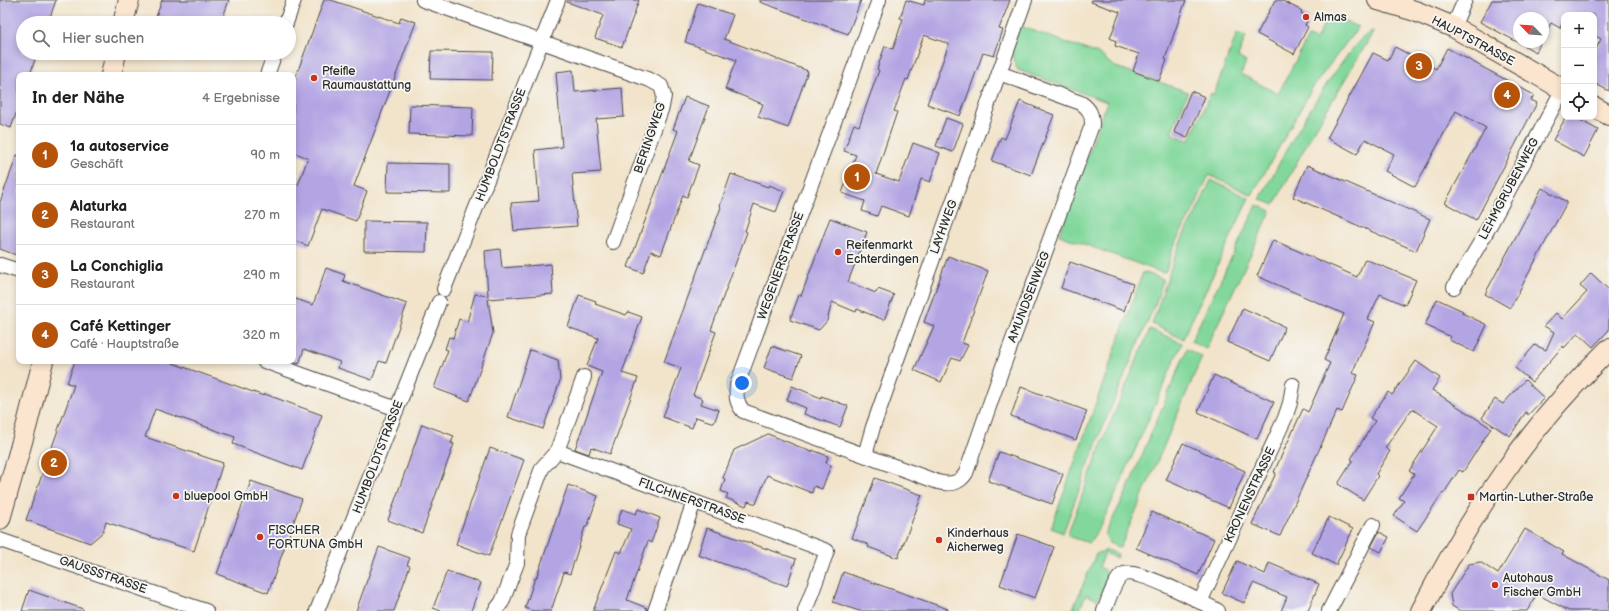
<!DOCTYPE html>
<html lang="de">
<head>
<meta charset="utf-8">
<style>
  body { margin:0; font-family:"Balsamiq Sans",sans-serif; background:#f6f6f6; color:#202124 }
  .controls { position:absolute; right:12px; top:12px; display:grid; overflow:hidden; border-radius:8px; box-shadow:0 2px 6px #0003 }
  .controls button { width:36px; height:36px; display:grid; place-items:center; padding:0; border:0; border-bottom:1px solid #e0e0e0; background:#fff; color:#202124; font:20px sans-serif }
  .compass { position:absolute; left:1513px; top:12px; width:36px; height:36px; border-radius:50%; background:#fff; box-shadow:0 2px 6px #0003; rotate:295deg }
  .you { position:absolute; left:742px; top:383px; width:14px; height:14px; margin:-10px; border:3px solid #fff; border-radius:50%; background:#1a73e8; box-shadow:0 0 0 6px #1a73e833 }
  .badge { display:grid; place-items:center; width:26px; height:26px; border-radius:50%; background:#b45309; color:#fff; font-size:13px; font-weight:700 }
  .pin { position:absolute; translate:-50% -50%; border:2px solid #fff; box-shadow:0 1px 4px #0006 }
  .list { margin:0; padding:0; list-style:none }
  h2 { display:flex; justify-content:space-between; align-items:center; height:52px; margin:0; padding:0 16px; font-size:17px }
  h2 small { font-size:13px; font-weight:400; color:#757577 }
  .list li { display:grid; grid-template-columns:26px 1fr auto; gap:12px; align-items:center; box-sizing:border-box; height:60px; padding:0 16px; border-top:1px solid #e0e0e0 }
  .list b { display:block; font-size:15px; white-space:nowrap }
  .list p { margin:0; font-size:13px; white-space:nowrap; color:#757577 }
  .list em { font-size:13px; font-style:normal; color:#757577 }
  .icon { flex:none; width:22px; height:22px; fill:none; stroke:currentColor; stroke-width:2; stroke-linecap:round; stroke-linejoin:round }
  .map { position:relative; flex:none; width:1609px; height:611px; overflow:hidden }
  .search { position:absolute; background:#fff; box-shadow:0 2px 6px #0003; left:16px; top:16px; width:280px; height:44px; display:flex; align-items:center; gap:10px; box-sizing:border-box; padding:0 14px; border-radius:22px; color:#757577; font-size:15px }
  .panel { position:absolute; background:#fff; box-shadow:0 2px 6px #0003; left:16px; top:72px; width:280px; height:292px; border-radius:8px }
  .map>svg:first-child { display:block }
  .green { fill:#82d89c; stroke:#568264 }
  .building { fill:#b3a4e3 }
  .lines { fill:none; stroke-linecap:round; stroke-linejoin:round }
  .street-casing { stroke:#494743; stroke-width:16 }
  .secondary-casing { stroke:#494743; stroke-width:22 }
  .street { stroke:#fff; stroke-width:14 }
  .secondary { stroke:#fbe5cf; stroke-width:20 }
  .poi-dot { fill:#c8321e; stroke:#f6f6f2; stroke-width:1.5 }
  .labels { text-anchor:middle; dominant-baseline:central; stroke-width:3.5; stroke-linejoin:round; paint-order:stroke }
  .poi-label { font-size:12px; fill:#2b2b2b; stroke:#f6f6f2; text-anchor:start }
  .street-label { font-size:12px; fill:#2b2b2b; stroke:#f6f6f2 }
</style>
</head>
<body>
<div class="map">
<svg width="1609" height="611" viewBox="0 0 1609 611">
  <rect width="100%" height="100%" fill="#f6f6f2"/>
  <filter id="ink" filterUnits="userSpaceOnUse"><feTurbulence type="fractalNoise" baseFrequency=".025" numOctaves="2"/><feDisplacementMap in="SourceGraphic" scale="8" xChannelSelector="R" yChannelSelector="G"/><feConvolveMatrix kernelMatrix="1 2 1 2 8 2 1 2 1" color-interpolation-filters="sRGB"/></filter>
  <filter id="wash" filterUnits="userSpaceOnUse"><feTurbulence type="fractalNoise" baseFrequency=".012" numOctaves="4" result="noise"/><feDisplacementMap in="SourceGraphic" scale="16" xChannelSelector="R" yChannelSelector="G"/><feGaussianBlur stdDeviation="0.9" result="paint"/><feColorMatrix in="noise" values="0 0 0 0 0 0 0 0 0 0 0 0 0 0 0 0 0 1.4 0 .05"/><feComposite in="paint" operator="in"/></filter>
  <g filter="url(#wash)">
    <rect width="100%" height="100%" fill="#f2e4cb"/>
    <!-- green -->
    <g class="green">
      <path d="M1329 15 1358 27 1313 87 1252 195 1209 175 1192 213 1182 230 1173 248 1166 271 1163 273 1059 235 1107 102 1018 70C1008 53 1014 44 1020 26L1101 55 1113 66 1188 92 1171 133 1189 141 1211 93 1214 94 1237 33 1246 36 1238 57 1246 62 1241 74 1278 94 1308 37 1316 40Z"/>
      <path d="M1374 31 1311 136 1274 205 1260 199C1286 151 1311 103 1344 60 1352 49 1361 36 1374 31Z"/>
      <path d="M1211 180 1249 198 1183 339 1152 324 1176 253 1186 230 1195 215Z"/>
      <path d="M1257 205 1271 211 1206 349 1191 341Z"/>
      <path d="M1143 272 1163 279 1158 297 1102 429 1063 533 1051 528Z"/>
      <path d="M1150 329 1182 343 1118 489 1101 525 1089 543 1068 536 1069 530 1103 440Z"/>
      <path d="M1187 349 1202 357 1120 548 1109 543 1105 534 1126 493Z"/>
      <path d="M1107 550 1118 554 1117 558 1105 553 1099 567 1105 570 1107 581 1098 600 1086 595 1079 611H1072L1096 554Z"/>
    </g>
    <g id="blocks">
      <!-- building -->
      <g class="building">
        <path d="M0 0H56L48 23H23V53H37L30 75H19V105L11 128 0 124Z"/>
        <path d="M162 0H229L221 23H154Z"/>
        <path d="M324 0H331L399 23 401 17 416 22 354 186 367 191 356 221 322 209 308 246 293 240V183L298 185 308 158 293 152V84Z"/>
        <path d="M568 0H639L622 47 595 38 603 15 567 2Z"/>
        <path d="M760 0H861L848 34 760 2Z"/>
        <path d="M906 0 924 5 925 0H1010L999 29 1003 30 994 56 983 53 960 116 927 104 949 44 924 35 908 80 906 79 894 111 897 112 876 174 899 182 913 143 940 153 930 182 921 179 909 216 881 206 877 216 862 211 865 201 842 193 856 155 844 151 854 124 859 126 879 70 877 69 885 46 893 49 903 19 900 18Z"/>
        <path d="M1092 0H1186L1165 59 1167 60 1159 81 1133 71 1139 54 1115 46 1116 41 1110 38 1120 12 1091 2Z"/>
        <path d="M1275 0H1281L1302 11 1301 13 1309 17 1305 25 1308 27 1294 54 1257 34Z"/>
        <path d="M1492 0H1609V91L1594 83V53L1601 39 1594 35V15H1564V20L1560 28 1551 23 1543 38V18H1519V42H1541L1536 52 1480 22Z"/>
        <path d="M698 3 733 15 724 39 808 71 788 128 758 117 763 104 725 89 736 60 685 42Z"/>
        <path d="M1395 47 1436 69 1447 48 1534 95 1531 100 1537 103 1476 220 1445 203 1486 128 1456 111 1415 187 1385 171 1394 154 1365 139 1357 154 1327 138 1373 53 1388 60Z"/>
        <path d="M431 51 493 52 492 80 430 79Z"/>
        <path d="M573 70 575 92 622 88 624 117 596 119 601 172 572 174 577 226 514 231 511 203 539 201 535 150 562 147 556 72Z"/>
        <path d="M1191 91 1205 97 1187 138 1174 132Z"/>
        <path d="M685 97 709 106 689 161 699 165 687 197 683 195 661 255 651 251 643 273 628 267 678 131 673 129Z"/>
        <path d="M1020 101 1054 115 1031 175 992 161 1001 137 1005 139Z"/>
        <path d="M410 105 473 107 472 136 409 134Z"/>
        <path d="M1566 117H1575L1598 130 1584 157 1553 140Z"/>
        <path d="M946 118 963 124 953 152 936 146Z"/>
        <path d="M17 155H19V256L0 249V202Z"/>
        <path d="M388 163 450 164V193L387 192Z"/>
        <path d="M1307 165 1430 219 1416 251 1293 197Z"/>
        <path d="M731 174 768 187 769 185 784 191 776 212 754 204 745 231 747 232 711 330 716 332 693 395 703 399 701 404 719 410 714 423 696 417 692 428 663 417 681 368 664 362 721 207 720 206Z"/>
        <path d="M1542 188 1567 202 1510 308 1485 294Z"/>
        <path d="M830 218 867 232 848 282 876 293 878 289 894 295 884 320 857 309 856 312 832 302 827 321 819 330 790 320 799 295 801 296Z"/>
        <path d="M364 221 427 222 426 252 364 251Z"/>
        <path d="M1273 240 1357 277 1365 259 1416 280 1405 305 1380 294 1368 319 1375 322 1352 373 1358 375 1342 412 1337 410 1280 536 1252 524 1276 473 1274 472 1303 409 1308 412 1330 363 1324 360 1344 314 1257 276Z"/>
        <path d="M500 249 502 268 551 264 553 294 488 299 493 333 469 401 434 388 448 350 445 349 449 337 453 338 459 319 467 322 475 294 488 296 485 251Z"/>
        <path d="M948 256 988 271 962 343 968 345 960 361 952 358 941 382 914 370 934 326 924 322Z"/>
        <path d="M1070 262 1133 284 1124 311 1061 288Z"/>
        <path d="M326 268 345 275 343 281 407 304 386 363 379 361 372 380 338 368 340 362 304 349 299 364 293 362V298L313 305Z"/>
        <path d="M1591 273 1609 290V330L1593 347 1578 333 1564 348 1563 346 1532 382 1515 368 1535 345 1546 350 1554 332 1544 326 1556 313 1562 319 1587 292 1580 286Z"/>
        <path d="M579 295 596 301 595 304 626 315 628 312 642 317 622 373 638 378 610 454 591 447 589 454 575 449 602 372 587 366 598 338 568 327Z"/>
        <path d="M1437 299 1463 311 1462 313 1487 325 1474 352 1449 340 1451 337 1425 325Z"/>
        <path d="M1243 308 1285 327 1270 361 1227 342Z"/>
        <path d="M772 346 801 356 793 378 764 368Z"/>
        <path d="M530 350 558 360 560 381 543 429 508 417Z"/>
        <path d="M75 361H167L264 396 265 394 322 415 302 470 233 444 235 437 155 409 145 437 223 463 194 551 106 522 103 532 90 543 26 520 74 385 67 383Z"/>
        <path d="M1416 361 1440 378 1432 390 1491 428 1463 472 1459 470 1444 493 1443 492 1417 531 1394 516 1404 501 1399 498 1414 474 1409 471 1438 426 1412 409 1385 448 1390 451 1376 474 1378 476 1363 500 1338 484 1353 460 1351 459 1375 421 1370 418 1388 392 1392 395Z"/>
        <path d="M1214 375 1274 402 1257 439 1198 412Z"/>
        <path d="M1525 380 1544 398 1528 415 1526 412 1510 436 1482 418 1495 399 1503 404Z"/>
        <path d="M792 386 821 398V396L848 406 840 427 804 414 806 408 787 400Z"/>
        <path d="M1021 387 1087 411 1076 440 1011 416Z"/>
        <path d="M422 424 454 436 451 443 454 444 422 533 388 520Z"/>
        <path d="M768 434 812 452V450L828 456 826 463 831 465 822 489 814 486 812 493 767 475 756 504 748 501 746 506 726 498 728 494 721 491 725 479 723 478 734 450Z"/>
        <path d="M1183 443 1245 471 1229 508 1166 480Z"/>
        <path d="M490 448 524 460 489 556 456 544Z"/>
        <path d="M999 452 1063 474 1052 504 988 481Z"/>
        <path d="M875 478 922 495 898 558 868 547 869 545 852 538Z"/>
        <path d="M251 481 302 499 268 593 217 574Z"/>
        <path d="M568 485 598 496 587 527H585L570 574 564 572 551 611H533L525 608 535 578 536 579Z"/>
        <path d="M622 509 636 514 638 509 660 518 651 543 648 541 627 600 647 608V611H593L616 551 621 553 631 529 617 524Z"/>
        <path d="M1152 512 1214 539 1198 575 1136 548Z"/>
        <path d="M1329 517 1353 529 1336 565 1312 553Z"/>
        <path d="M707 528 796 559 787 586 698 555Z"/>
        <path d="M1525 529 1564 552 1562 554 1609 580V611H1569L1537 594 1527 611H1460L1452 606 1450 594 1469 564 1480 562 1498 574Z"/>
        <path d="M1379 532 1389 537 1381 552 1371 547Z"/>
        <path d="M1018 534 1054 547 1035 598 1000 585Z"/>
        <path d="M379 547 410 558 407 565 410 566 402 588 394 611H356Z"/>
        <path d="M1237 561 1265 574 1269 563 1319 584 1308 611H1281L1287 597 1253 583 1244 603 1222 593Z"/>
        <path d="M447 571 481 583 471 611H441L433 608Z"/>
        <path d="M843 572 948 609V611H859L833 602Z"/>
        <path d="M29 590 83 609V611H22Z"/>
      </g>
    </g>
  </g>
  <g filter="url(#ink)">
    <use href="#blocks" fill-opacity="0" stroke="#494743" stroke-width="1"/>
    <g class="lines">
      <!-- street casing -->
      <g class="street-casing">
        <g id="street">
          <path d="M423 0 650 80 661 86 664 96 662 107 613 242"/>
          <path d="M879 0 737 385C736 396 736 402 743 411L938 482C950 485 959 484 966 473L1002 369 1092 125C1092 115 1090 109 1081 103L999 73"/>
          <path d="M286 23 294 0"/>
          <path d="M1453 27 1465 0"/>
          <path d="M267 75 275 53"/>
          <path d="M0 265 19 271"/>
          <path d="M1454 287 1483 238 1563 89"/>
          <path d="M444 289 558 0"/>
          <path d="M264 361 397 409"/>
          <path d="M557 451 827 551 805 611"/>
          <path d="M865 455 873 427 1025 0"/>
          <path d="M0 540 206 611"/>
          <path d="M1200 602 1285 418 1290 403 1293 385"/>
          <path d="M317 611 439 302"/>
          <path d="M495 611 502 602 517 563 518 534 542 468 557 451 584 377"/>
          <path d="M655 611 694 502"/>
          <path d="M1104 611C1108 602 1115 577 1124 574 1138 568 1203 603 1218 611"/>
          <path d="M1329 611 1373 525"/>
        </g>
      </g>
      <!-- secondary casing -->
      <g class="secondary-casing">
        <g id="secondary">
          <path d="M1378 0 1415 11 1453 27 1564 90"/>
          <path d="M123 23 129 0"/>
          <path d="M111 75 116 53"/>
          <path d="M1594 107 1609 115"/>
          <path d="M0 519 27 424 43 361"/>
          <path d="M1421 611C1472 512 1529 427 1609 349"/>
        </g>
      </g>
      <!-- street -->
      <use href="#street" class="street"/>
      <!-- secondary -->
      <use href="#secondary" class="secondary"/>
    </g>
  </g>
  <!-- markers -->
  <g class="poi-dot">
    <circle cx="1306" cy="17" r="4"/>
    <circle cx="314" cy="78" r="4"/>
    <circle cx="838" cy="252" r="4"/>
    <circle cx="176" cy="496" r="4"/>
    <rect x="1467" y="493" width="8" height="8" rx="2"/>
    <circle cx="260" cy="537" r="4"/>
    <circle cx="939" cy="540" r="4"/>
    <circle cx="1495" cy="585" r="4"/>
  </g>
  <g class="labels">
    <!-- poi labels -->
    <g class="poi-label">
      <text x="1314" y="17">Almas</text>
      <text x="322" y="71">Pfeifle<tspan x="322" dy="14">Raumaustattung</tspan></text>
      <text x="846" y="245">Reifenmarkt<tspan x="846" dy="14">Echterdingen</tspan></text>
      <text x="184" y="496">bluepool GmbH</text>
      <text x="1479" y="497">Martin-Luther-Straße</text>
      <text x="268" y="530">FISCHER<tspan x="268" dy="14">FORTUNA GmbH</tspan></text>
      <text x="947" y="533">Kinderhaus<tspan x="947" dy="14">Aicherweg</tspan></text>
      <text x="1503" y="578">Autohaus<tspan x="1503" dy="14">Fischer GmbH</tspan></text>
    </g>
    <!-- street labels -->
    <g class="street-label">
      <text transform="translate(1473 41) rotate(28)">HAUPTSTRASSE</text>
      <text transform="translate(650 138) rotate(-71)">BERINGWEG</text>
      <text transform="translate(501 145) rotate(-69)">HUMBOLDTSTRASSE</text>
      <text transform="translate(1509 189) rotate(-62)">LEHMGRUBENWEG</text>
      <text transform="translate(944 227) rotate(-70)">LAYHWEG</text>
      <text transform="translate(781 266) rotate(-70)">WEGENERSTRASSE</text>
      <text transform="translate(1029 297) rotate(-69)">AMUNDSENWEG</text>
      <text transform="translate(378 457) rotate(-69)">HUMBOLDTSTRASSE</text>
      <text transform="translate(1250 495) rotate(-65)">KRONENSTRASSE</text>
      <text transform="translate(692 501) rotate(20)">FILCHNERSTRASSE</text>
      <text transform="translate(103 575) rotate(19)">GAUSSSTRASSE</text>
    </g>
  </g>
</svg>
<div class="controls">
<button>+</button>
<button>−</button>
<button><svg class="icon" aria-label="locate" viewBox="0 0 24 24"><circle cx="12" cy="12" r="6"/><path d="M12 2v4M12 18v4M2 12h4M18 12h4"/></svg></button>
</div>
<svg class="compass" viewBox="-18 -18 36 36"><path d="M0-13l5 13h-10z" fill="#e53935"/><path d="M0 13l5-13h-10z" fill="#757577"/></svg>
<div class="you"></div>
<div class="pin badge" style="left:857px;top:177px">1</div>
<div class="pin badge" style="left:54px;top:463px">2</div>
<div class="pin badge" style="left:1419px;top:66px">3</div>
<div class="pin badge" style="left:1507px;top:95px">4</div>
<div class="search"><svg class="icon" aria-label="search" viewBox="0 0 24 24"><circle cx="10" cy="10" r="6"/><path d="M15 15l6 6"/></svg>Hier suchen</div>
<section class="panel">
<h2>In der Nähe<small>4 Ergebnisse</small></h2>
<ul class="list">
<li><span class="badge">1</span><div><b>1a autoservice</b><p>Geschäft</p></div><em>90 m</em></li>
<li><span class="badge">2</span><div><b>Alaturka</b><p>Restaurant</p></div><em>270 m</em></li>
<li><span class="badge">3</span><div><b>La Conchiglia</b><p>Restaurant</p></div><em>290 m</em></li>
<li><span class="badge">4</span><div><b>Café Kettinger</b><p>Café · Hauptstraße</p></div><em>320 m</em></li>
</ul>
</section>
</div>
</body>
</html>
